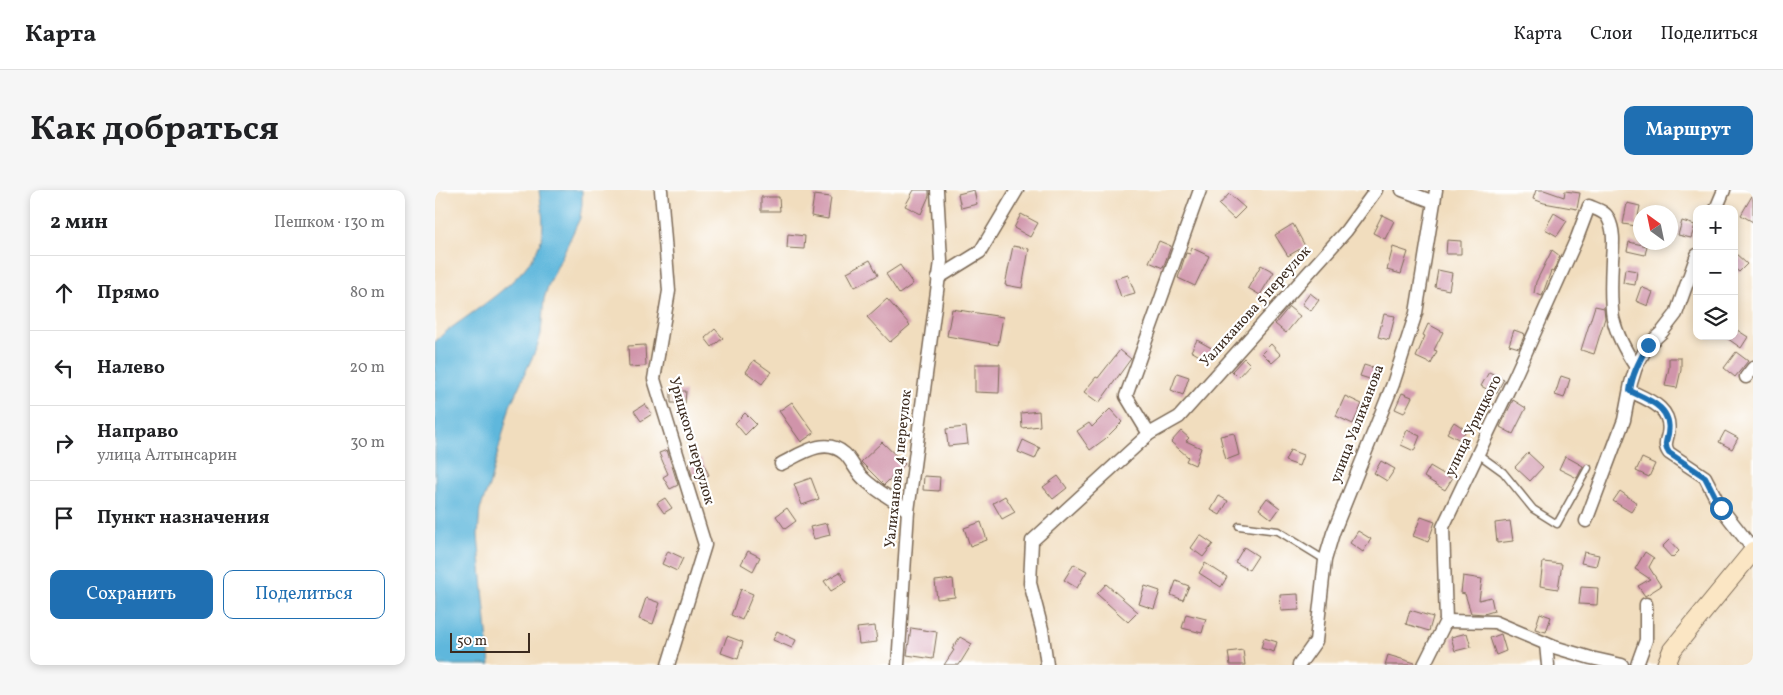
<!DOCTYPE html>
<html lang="ru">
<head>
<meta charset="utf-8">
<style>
  body { margin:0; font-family:Vollkorn,serif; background:#f6f6f6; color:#202124 }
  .controls { position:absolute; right:15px; top:15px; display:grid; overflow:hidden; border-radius:10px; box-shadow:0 2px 8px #0003 }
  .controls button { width:45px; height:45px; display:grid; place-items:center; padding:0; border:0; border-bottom:1px solid #e0e0e0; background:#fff; color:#202124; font:25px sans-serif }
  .compass { position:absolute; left:1198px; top:15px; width:45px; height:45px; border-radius:50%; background:#fff; box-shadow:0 2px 8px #0003; rotate:327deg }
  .scale { position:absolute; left:15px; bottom:12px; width:80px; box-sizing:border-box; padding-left:5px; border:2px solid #3b2a1e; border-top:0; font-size:14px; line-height:18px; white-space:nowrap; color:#3b2a1e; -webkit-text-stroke:4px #fff; paint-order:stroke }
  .stop { position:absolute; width:15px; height:15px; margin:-11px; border:4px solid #1f6fb2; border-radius:50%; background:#fff }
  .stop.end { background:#1f6fb2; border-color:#fff; box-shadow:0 1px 5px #0008 }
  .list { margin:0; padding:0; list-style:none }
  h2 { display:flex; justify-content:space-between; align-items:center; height:65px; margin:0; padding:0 20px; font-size:21px }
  h2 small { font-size:16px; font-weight:400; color:#757577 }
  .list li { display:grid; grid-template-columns:32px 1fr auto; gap:15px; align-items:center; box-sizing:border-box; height:75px; padding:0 20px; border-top:1px solid #e0e0e0 }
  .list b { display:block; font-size:19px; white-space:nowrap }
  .list p { margin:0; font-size:16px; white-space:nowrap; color:#757577 }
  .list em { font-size:16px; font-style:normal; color:#757577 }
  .actions { display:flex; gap:10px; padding:15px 20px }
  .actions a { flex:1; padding:11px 0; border:1px solid #1f6fb2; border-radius:10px; text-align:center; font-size:18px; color:#1f6fb2 }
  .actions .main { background:#1f6fb2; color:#fff }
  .icon { flex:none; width:28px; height:28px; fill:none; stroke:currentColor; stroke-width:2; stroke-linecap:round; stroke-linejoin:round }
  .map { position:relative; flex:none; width:1318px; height:475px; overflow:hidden; border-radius:10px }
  header { display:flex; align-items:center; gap:30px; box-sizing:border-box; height:70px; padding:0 25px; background:#fff; border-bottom:1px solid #e0e0e0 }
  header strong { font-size:24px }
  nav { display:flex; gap:28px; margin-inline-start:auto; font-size:18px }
  .intro { display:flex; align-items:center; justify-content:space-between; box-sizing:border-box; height:120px; padding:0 30px }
  h1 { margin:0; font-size:35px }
  .button { padding:12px 22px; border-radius:10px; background:#1f6fb2; color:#fff; font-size:18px; font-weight:700 }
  main { display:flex; gap:30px; padding:0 30px }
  aside { flex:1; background:#fff; border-radius:10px; box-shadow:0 2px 8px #0003 }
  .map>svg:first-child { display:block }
  .water { fill:#5fb7dc; stroke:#4d707d }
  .building { fill:#d094aa }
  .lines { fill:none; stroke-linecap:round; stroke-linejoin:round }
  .lane-casing { stroke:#7b6956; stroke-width:9 }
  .street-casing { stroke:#7b6956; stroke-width:15 }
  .secondary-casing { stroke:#7b6956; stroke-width:20 }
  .lane { stroke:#fff; stroke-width:6 }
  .street { stroke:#fff; stroke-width:12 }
  .secondary { stroke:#fbe6c4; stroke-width:18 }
  .route { stroke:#1f6fb2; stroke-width:6 }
  .labels { text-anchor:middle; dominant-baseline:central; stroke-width:4.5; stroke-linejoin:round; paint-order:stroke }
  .street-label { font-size:15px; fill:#3b2a1e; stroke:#fff }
</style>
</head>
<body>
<header>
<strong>Карта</strong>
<nav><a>Карта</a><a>Слои</a><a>Поделиться</a></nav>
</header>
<div class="intro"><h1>Как добраться</h1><a class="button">Маршрут</a></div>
<main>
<aside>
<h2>2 мин<small>Пешком · 130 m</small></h2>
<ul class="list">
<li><svg class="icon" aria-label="ahead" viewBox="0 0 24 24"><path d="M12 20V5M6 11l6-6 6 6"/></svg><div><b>Прямо</b></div><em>80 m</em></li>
<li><svg class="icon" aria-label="left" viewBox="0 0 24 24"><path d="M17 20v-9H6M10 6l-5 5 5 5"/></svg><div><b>Налево</b></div><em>20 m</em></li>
<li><svg class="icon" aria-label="right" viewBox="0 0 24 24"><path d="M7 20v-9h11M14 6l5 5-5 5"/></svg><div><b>Направо</b><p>улица Алтынсарин</p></div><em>30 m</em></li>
<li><svg class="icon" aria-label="arrive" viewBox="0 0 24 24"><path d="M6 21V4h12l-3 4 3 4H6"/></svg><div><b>Пункт назначения</b></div></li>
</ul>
<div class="actions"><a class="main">Сохранить</a><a>Поделиться</a></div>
</aside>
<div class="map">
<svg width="1318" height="475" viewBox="0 0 1318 475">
  <rect width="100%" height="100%" fill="#fff"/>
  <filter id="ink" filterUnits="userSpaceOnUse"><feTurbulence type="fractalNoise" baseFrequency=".02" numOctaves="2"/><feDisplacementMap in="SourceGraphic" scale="10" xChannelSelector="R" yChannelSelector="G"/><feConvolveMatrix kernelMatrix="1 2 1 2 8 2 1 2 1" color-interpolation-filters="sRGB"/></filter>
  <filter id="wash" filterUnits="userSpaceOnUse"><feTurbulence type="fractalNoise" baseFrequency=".0096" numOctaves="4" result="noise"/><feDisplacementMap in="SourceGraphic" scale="20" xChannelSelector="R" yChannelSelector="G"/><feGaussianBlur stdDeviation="1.12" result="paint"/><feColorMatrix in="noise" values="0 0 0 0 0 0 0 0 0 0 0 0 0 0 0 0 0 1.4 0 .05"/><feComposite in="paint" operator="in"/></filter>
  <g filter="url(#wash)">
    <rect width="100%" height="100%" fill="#f1ddbe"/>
    <!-- water -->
    <path class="water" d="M104 0H147V14L145 28 113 96 109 109 106 144 102 157 75 216 54 296 45 319 43 345 55 475H0V152L8 144C38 121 93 89 105 53 111 37 106 17 104 0Z"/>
    <g id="blocks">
      <!-- building -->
      <g class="building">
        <path d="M479 0H494V6L486 24 470 16Z"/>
        <path d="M539 0 542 14 526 18 523 4Z"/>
        <path d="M1101 0H1109L1129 7 1130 1 1145 3 1142 19 1109 13 1098 9Z"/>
        <path d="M794 4 810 18 799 29 784 15Z"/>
        <path d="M1318 4V32L1306 25Z"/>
        <path d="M379 5 396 7 393 29 376 26Z"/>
        <path d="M326 7H344L345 21H326Z"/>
        <path d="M1192 13 1205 16 1201 36 1188 34Z"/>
        <path d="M1119 23 1132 31 1122 46 1110 39Z"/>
        <path d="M586 24 603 33 595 47 579 38Z"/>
        <path d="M947 25 959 31 950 49 938 43Z"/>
        <path d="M1247 31 1260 35 1256 48 1243 45Z"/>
        <path d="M858 34 870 56 853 66 840 45Z"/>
        <path d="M353 44 370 46 369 59 352 58Z"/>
        <path d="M1012 50 1026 51V64H1011Z"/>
        <path d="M724 51 736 56 728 78 714 72Z"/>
        <path d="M1194 52 1212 56 1210 65 1192 61Z"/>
        <path d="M578 56 594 59 587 98 570 95Z"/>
        <path d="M958 57 973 62 966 84 952 80Z"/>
        <path d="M757 58 774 66 760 96 743 88 751 63 755 64Z"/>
        <path d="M1117 60 1125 66 1118 82 1116 81 1107 106 1099 103 1101 92Z"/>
        <path d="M1299 62 1312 74 1304 82 1299 78Z"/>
        <path d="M435 70 443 85 420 97 412 82Z"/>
        <path d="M465 75 478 94 464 104 451 84Z"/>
        <path d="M826 75 839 82 825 105 813 98Z"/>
        <path d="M1190 79 1202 81 1200 95 1188 93Z"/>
        <path d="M1003 80 1017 83 1014 100 1000 97Z"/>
        <path d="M693 85 700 103 686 107 680 89Z"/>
        <path d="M1206 97 1218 102 1213 116 1201 111Z"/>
        <path d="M875 103 884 110 876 121 867 114Z"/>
        <path d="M452 109 475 135 455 152 432 127Z"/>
        <path d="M1160 116 1169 118 1170 128 1159 164 1146 160Z"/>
        <path d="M854 117 865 126 851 143 840 134Z"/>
        <path d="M517 119 568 127 563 155 512 146Z"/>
        <path d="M949 124 960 126 954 150 943 147Z"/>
        <path d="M993 134 1008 142 999 160 1002 161 996 174 981 167 990 146 988 145Z"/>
        <path d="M1299 138 1313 147 1306 158 1289 146H1299Z"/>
        <path d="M280 139 288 148 277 157 270 148Z"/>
        <path d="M1079 140 1090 144 1084 158 1074 155Z"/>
        <path d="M762 150 780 160 773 171 756 161Z"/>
        <path d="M836 154 846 165 837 173 827 163Z"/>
        <path d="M210 155 211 176 194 177 193 156Z"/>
        <path d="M685 160 696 169 695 170 664 213 649 202 661 187 663 188Z"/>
        <path d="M1301 162 1313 171 1300 187 1289 178Z"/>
        <path d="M809 168 815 174 803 187 797 181Z"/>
        <path d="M1234 168H1246V180L1242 198 1230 196 1234 178Z"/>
        <path d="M319 170 336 182 327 194 311 182Z"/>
        <path d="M540 174H565L564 203 540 202Z"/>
        <path d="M929 175 945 180 941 191 925 186Z"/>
        <path d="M1054 182 1069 189 1061 204 1046 196Z"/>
        <path d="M742 183 754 187 748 205 736 200Z"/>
        <path d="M1126 186 1135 189 1129 208 1120 205Z"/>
        <path d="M236 201H251L250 213H236Z"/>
        <path d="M967 203 977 207 969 223 960 219Z"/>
        <path d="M910 206 927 214 918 234 901 226Z"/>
        <path d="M1078 210 1091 218 1078 244 1065 237Z"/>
        <path d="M357 212 379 243 366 252 344 221Z"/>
        <path d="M210 214 217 224 206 231 199 221Z"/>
        <path d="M675 219 687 232 670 249 655 260 642 241 654 233 657 237Z"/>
        <path d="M604 221 605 236 587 238 586 223Z"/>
        <path d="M310 223 321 234 310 245 300 233Z"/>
        <path d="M1019 232 1031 240 1025 250 1012 243Z"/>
        <path d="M531 237 533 254 513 256 511 239Z"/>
        <path d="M972 240 985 246 979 261 966 255Z"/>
        <path d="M746 241 754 248 751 251 766 258 760 275 751 271 753 267 736 252Z"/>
        <path d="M1290 241 1303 248 1297 259 1284 252Z"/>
        <path d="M799 243 804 265 791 270 785 246Z"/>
        <path d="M588 250 605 258 600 269 583 262Z"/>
        <path d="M447 252 470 274 449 295 426 272Z"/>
        <path d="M232 260 243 295 235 299 228 287 233 284 224 263Z"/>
        <path d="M855 260 868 265 864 276 850 271Z"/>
        <path d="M1093 263 1108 277 1095 291 1080 277Z"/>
        <path d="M1130 266 1148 276 1142 288 1124 279Z"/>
        <path d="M266 268 274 285 262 291 259 285 257 286 254 274Z"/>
        <path d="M1207 268 1220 274 1214 287 1201 281Z"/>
        <path d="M946 271 960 279 952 291 939 283Z"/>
        <path d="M995 276 1017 289 1010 300 989 287Z"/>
        <path d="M489 286 505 287 504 301 488 300Z"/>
        <path d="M623 286 632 298 618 309 608 297Z"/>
        <path d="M376 288 384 309 367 315 359 294Z"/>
        <path d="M1185 301 1202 313 1196 322 1178 311Z"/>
        <path d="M570 306 580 322 567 329 558 313Z"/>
        <path d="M784 306 793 311 785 325 776 320Z"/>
        <path d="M230 308 237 318 229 323 222 313Z"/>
        <path d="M832 308 845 318 837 329 824 319Z"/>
        <path d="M352 318 361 331 350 339 341 326Z"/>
        <path d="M986 327 1000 332 993 352 978 346Z"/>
        <path d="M1075 331 1078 351 1062 353 1060 333Z"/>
        <path d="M546 332 552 350 535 356 529 338Z"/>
        <path d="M392 333 395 345 379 349 375 337Z"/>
        <path d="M923 341 936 349 928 362 915 353Z"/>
        <path d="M765 345 778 354 768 367 756 358Z"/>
        <path d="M1234 350 1244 361 1237 368 1227 357Z"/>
        <path d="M809 357 823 366 814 380 800 372Z"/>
        <path d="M233 361 248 368 242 381 227 374Z"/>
        <path d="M313 361 325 367 318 381 306 374Z"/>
        <path d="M1149 362 1164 365 1161 376 1146 373Z"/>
        <path d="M1210 362 1219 368 1214 377 1226 396 1210 406 1203 396 1215 389 1200 379Z"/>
        <path d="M1108 372 1127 374 1123 399 1105 396Z"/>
        <path d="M770 373 792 387 786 397 764 383Z"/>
        <path d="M639 374 652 381 642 398 629 390Z"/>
        <path d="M405 382 411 392 396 401 389 391Z"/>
        <path d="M1028 386 1047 389 1044 410 1056 407 1059 421 1049 424 1036 423 1030 404 1026 403Z"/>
        <path d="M518 389 520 407 502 409 500 391Z"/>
        <path d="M741 391 754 396 748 410 736 405Z"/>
        <path d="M671 394 703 422 693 432 662 404Z"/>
        <path d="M710 396 725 401 719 419 704 414Z"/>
        <path d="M1146 397 1163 398 1162 415 1144 414Z"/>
        <path d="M306 399 318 404 307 430 296 425Z"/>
        <path d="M863 404 864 420 846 421 845 405Z"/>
        <path d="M211 408 225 413 218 434 204 429Z"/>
        <path d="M975 420 998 427 994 441 971 434Z"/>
        <path d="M1105 423 1116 427 1111 442 1100 439Z"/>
        <path d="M751 424 771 429 767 443 747 438Z"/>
        <path d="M440 436 442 452 424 454 422 438Z"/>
        <path d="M476 438 502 442 498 469 472 465Z"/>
        <path d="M342 441 361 450 357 458 338 450Z"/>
        <path d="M1032 443 1036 457 1020 461 1016 447Z"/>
        <path d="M1066 444 1071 461 1061 465 1055 448Z"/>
        <path d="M292 446 308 452 303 469 286 463Z"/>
        <path d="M525 447 537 454 524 475H509L519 460 517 459Z"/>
        <path d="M829 448 842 452 839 462 826 458Z"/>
        <path d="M808 460 810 475H795L793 462Z"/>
        <path d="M953 465 980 473V475H950Z"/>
      </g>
    </g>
  </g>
  <g filter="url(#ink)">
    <use href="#blocks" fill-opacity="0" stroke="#7b6956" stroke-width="1"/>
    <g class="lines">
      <!-- lane casing -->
      <g class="lane-casing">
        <g id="lane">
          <path d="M1043 264 1068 282 1098 319 1122 334 1153 278"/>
          <path d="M804 336 843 341 890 370"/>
        </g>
      </g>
      <!-- street casing -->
      <g class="street-casing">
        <g id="street">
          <path d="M226 0 234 101 219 189 270 355 233 475"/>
          <path d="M967 0 999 12"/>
          <path d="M1281 19 1289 0"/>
          <path d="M503 88 545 62 582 0"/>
          <path d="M1311 187 1318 178"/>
          <path d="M1195 201C1214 210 1238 218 1233 244 1231 252 1229 256 1234 263L1270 287 1286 318 1318 359"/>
          <path d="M714 244 691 206 765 0"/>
          <path d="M346 274C366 264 390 246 410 264 417 271 421 282 429 289 442 302 459 309 473 321"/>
          <path d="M1151 331 1189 230 1196 193 1201 177 1213 155 1227 142 1241 124 1262 65"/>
          <path d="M1011 431 1060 432 1119 457 1156 468 1187 475"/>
          <path d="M1111 454 1113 475"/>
          <path d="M463 475 473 321 506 71 502 0"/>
          <path d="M612 475 607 439 595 393 597 351 714 244 744 227 911 41 941 0"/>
          <path d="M864 475 881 451 890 370 898 343 958 194 981 123 1001 0"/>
          <path d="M989 475 1011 431 1008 337 1081 184 1142 48 1154 16C1160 19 1170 21 1173 28 1180 41 1178 56 1177 70 1176 89 1175 109 1178 128 1182 146 1191 162 1201 177"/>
          <path d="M1202 475 1211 450V414"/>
        </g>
      </g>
      <!-- secondary casing -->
      <g class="secondary-casing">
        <path id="secondary" d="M1231 475 1237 460 1318 361"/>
      </g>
      <!-- lane -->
      <use href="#lane" class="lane"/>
      <!-- street -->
      <use href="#street" class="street"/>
      <!-- secondary -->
      <use href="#secondary" class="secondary"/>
    </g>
  </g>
  <g class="lines" filter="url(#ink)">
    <!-- route -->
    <path class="route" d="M1213 155C1205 170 1197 184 1195 201 1214 210 1238 218 1233 244 1231 252 1229 256 1234 263L1270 287 1286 318"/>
  </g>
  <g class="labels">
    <!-- street labels -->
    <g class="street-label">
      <text transform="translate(821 117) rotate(-48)">Уалиханова 5 переулок</text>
      <text transform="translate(923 234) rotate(-69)">улица Уалиханова</text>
      <text transform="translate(1039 236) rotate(-64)">улица Урицкого</text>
      <text transform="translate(256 251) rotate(74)">Урицкого переулок</text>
      <text transform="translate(464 279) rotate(-84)">Уалиханова 4 переулок</text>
    </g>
  </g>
</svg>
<div class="controls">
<button>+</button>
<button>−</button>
<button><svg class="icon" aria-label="layers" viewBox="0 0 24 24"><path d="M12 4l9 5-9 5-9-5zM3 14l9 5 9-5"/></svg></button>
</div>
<svg class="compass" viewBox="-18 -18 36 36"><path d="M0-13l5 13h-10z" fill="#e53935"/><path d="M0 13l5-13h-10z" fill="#757577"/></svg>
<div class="scale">50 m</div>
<div class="stop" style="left:1286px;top:318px"></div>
<div class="stop end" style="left:1213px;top:155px"></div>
</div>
</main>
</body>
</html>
